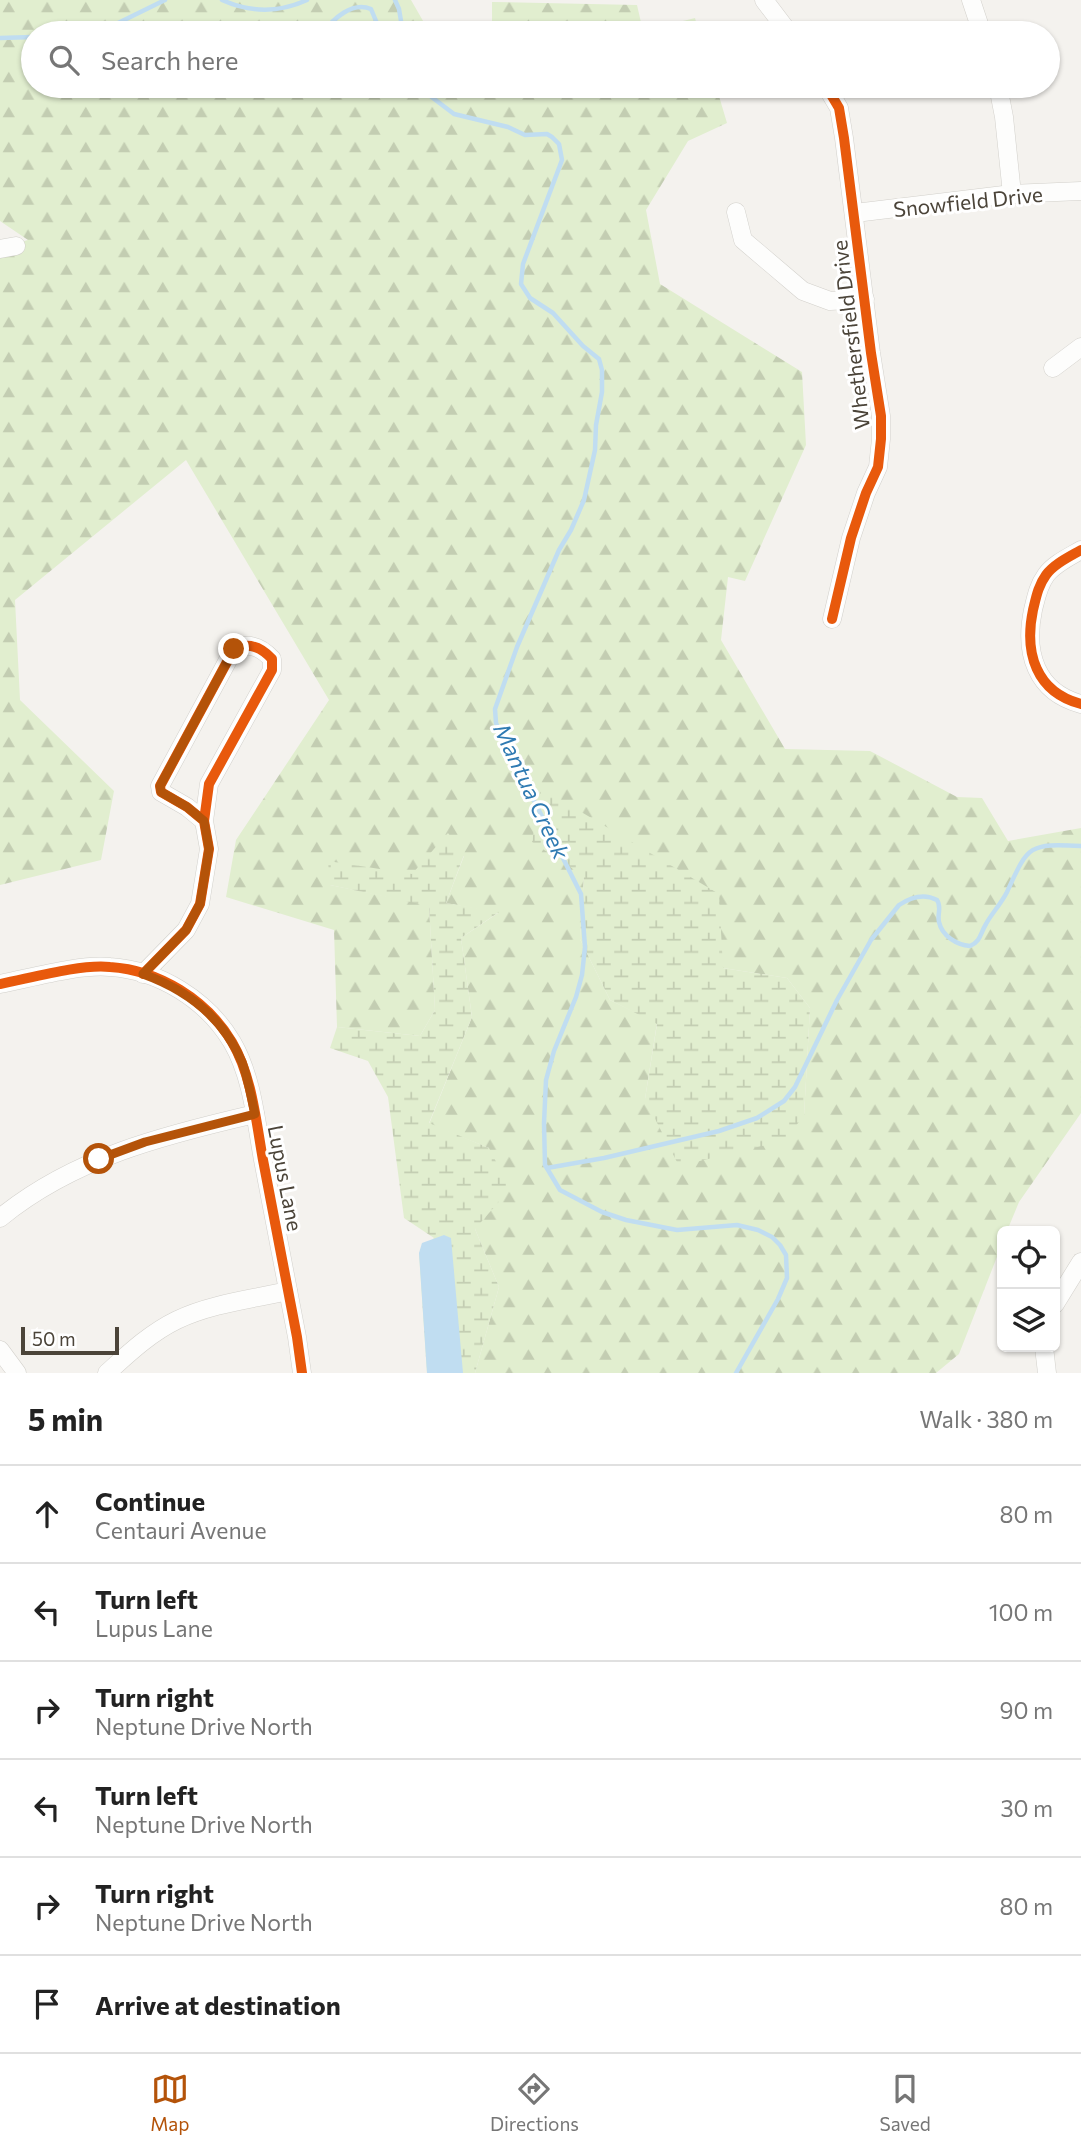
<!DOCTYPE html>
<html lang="en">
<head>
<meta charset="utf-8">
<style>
  body { margin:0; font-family:Commissioner,sans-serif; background:#f6f6f6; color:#222 }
  .controls { position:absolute; right:21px; bottom:21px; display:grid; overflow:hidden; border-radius:10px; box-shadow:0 2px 5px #0004 }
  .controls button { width:63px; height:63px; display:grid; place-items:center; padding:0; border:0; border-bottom:2px solid #e0e0e0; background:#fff; color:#222; font:35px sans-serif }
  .scale { position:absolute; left:21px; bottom:18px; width:98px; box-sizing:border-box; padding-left:7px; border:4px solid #4b4439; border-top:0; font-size:19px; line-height:24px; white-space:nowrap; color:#4b4439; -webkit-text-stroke:5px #fff; paint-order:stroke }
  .stop { position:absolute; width:21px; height:21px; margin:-16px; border:5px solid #b45309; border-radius:50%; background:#fff }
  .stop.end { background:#b45309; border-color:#fff; box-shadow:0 2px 7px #0008 }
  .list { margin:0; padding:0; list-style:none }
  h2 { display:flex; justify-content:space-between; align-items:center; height:91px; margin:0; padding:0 28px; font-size:30px }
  h2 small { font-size:23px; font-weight:400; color:#767676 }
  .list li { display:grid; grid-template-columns:46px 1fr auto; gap:21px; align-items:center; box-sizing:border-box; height:98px; padding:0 28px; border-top:2px solid #e0e0e0 }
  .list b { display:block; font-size:26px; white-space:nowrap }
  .list p { margin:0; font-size:23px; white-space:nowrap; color:#767676 }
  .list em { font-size:23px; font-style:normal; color:#767676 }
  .icon { flex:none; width:38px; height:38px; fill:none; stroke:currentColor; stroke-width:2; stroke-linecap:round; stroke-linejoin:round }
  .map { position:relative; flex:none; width:1081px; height:1373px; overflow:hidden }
  .search { position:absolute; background:#fff; box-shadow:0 2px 5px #0004; left:21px; right:21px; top:21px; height:77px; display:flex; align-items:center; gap:18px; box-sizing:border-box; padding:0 24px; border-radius:38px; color:#767676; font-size:26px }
  .sheet { height:679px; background:#fff }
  nav { display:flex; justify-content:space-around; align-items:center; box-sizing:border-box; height:98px; border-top:2px solid #e0e0e0; background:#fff; font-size:19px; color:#767676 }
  nav a { display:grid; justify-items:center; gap:4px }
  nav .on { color:#b45309 }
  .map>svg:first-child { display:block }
  .forest { fill:url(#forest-firs); fill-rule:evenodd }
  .wetland { fill:url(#wetland-marsh) }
  .water { fill:#c0ddf1 }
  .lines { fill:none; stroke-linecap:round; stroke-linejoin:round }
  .stream { stroke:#c0ddf1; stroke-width:4.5 }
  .minor-casing { stroke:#d2d0cb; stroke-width:19 }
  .minor { stroke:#fdfdfc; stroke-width:18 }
  .cycleway-casing { stroke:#fff; stroke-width:15 }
  .cycleway { stroke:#e8590c; stroke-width:10 }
  .route { stroke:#b45309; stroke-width:9 }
  .labels { text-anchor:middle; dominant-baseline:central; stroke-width:6; stroke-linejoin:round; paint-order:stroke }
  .street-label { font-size:21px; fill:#4b4439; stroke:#fff }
  .water-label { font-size:23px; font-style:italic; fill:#2e7ab2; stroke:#fff }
</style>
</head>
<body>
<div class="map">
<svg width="1081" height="1373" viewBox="0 0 1081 1373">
  <defs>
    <pattern id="forest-firs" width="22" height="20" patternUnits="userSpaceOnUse" patternTransform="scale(1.75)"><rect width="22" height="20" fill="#e1eecf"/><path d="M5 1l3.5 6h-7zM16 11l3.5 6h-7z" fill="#c3cdb2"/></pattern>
    <pattern id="wetland-marsh" width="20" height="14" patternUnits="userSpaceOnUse" patternTransform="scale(1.75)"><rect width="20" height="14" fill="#e1eecf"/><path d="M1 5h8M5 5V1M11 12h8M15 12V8" fill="none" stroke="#c3cdb2"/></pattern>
  </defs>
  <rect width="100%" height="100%" fill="#f4f2ee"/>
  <!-- forest -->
  <g class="forest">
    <path d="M0 0H411L430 33H33V86H716L727 123 688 141 646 210 660 284 802 372 806 445 745 581 728 577 721 640 785 749 870 751 957 797 982 798 1008 841 1081 828V1113L1019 1202 1007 1231H1002V1244L959 1354 936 1373H475L499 1287 475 1229 489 1148 429 1124 472 1017 461 938 498 913 446 903 464 856 412 874 330 885 429 905 435 1010 420 1036 337 1027 334 930 226 897 236 840 329 700 186 460 15 600 20 700 114 791 101 860 0 885V248L28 240 0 221ZM584 876 723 968 787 978 810 1008 804 1116 645 1099 657 1023 610 1000 580 939Z"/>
    <path d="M492 2 637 5 643 31 695 18 699 33H492Z"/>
  </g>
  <!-- wetland -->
  <g class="wetland">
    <path d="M541 788 719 894 723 968 787 978 810 1008 804 1116 783 1141 679 1166 645 1099 657 1024 610 1000 580 939 584 876 532 842Z"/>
    <path d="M448 833 464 855 446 903 499 912 461 938 472 1017 429 1123 489 1148 510 1189 475 1229 499 1287 475 1373H427L419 1253 434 1238 404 1218 388 1097 368 1061 330 1048 337 1027 420 1036 435 1010 429 906 330 885 328 861 412 874Z"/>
  </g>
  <!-- water -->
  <path class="water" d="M444 1235 451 1238 463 1373H427L419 1253 422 1243Z"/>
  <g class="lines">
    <!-- stream -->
    <g class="stream">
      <path d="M222 0C251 13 279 13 307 0"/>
      <path d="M395 0 399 9 403 33"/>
      <path d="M91 33 114 25 165 0"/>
      <path d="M323 33C333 19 352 1 371 9L381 33"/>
      <path d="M0 38 33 37"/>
      <path d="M412 86 425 92 454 114 508 127 525 135 547 134 552 137 559 144 562 160 523 264 521 284 530 298 553 313 583 346 599 359 602 370V392L596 425 595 450 584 500 571 530 559 550 517 647 495 709 496 723 502 737 581 894 585 947 582 975 576 997 554 1051 546 1080 544 1123 545 1165 560 1190 602 1212 626 1220 677 1230 737 1225 758 1230 772 1237 780 1245 786 1255 787 1278 778 1299 736 1373"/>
      <path d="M547 1168 604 1158 719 1131 757 1118 784 1101 795 1087 837 1000 871 940 899 905C911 897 924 893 937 900 942 907 937 914 939 922 942 936 957 945 970 946 981 941 980 934 986 924 992 913 1001 904 1007 892 1028 846 1028 843 1081 846"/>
    </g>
    <!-- minor casing -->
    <g class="minor-casing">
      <g id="minor">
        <path d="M764 0 789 33"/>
        <path d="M971 0 982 33"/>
        <path d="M826 86 839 108 844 138 871 353 881 416V439L878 467 866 493 851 538 832 619"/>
        <path d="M998 86 1004 117 1012 194"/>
        <path d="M736 212 743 240 803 291 830 301 865 299"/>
        <path d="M855 213 1012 194 1081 191"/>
        <path d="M0 249 16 246"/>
        <path d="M1053 368 1081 347"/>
        <path d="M1081 550C1069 557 1054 564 1046 575 1038 586 1036 598 1033 610 1024 653 1036 692 1081 704"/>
        <path d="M143 974 186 930 200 904 209 849 204 821 209 784 272 670V659C261 647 249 642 234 649L160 786 161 792 187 807 204 821"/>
        <path d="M0 984C31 978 79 964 110 967 159 970 207 1000 232 1042 252 1076 256 1121 263 1160 274 1219 286 1278 297 1337L302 1373"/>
        <path d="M0 1218C73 1158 164 1135 255 1114"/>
        <path d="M1055 1304 1081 1262"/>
        <path d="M1044 1347 1047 1373"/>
        <path d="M0 1350 17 1373"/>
        <path d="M107 1373C128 1354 150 1333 177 1320 210 1304 252 1299 288 1291"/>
      </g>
    </g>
    <!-- minor -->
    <use href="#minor" class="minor"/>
    <!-- cycleway casing -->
    <g class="cycleway-casing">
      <g id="cycleway">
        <path d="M826 86 839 108 844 138 871 353 881 416V439L878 467 866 493 851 538 832 619"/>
        <path d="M1081 550C1069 557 1054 564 1046 575 1038 586 1036 598 1033 610 1024 653 1036 692 1081 704"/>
        <path d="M143 974 186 930 200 904 209 849 204 821 209 784 272 670V659C261 647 249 642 234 649L160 786 161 792 187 807 204 821"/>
        <path d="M0 984C31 978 79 964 110 967 159 970 207 1000 232 1042 252 1076 256 1121 263 1160 274 1219 286 1278 297 1337L302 1373"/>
      </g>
    </g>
    <!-- cycleway -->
    <use href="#cycleway" class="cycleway"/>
  </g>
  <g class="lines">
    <!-- route -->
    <path class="route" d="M99 1159 145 1142 255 1114C251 1097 248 1078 242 1062 223 1017 187 990 143 974L186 930 200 904 209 849 204 821 187 807 161 792 160 786 234 649"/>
  </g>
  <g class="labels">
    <!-- street labels -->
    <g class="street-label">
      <text transform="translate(968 201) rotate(-6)">Snowfield Drive</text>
      <text transform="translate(850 335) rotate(-97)">Whethersfield Drive</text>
      <text transform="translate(286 1178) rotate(79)">Lupus Lane</text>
    </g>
    <!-- water labels -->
    <g class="water-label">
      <text transform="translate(532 791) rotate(65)">Mantua Creek</text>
    </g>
  </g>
</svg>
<div class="controls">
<button><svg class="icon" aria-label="locate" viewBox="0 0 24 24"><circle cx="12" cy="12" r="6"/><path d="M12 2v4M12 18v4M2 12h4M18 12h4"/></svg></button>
<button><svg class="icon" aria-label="layers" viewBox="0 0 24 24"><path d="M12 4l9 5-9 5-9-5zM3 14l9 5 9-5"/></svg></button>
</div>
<div class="scale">50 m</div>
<div class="stop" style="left:99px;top:1159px"></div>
<div class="stop end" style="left:234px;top:649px"></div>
<div class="search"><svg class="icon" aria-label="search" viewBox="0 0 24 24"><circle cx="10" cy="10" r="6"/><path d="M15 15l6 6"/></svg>Search here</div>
</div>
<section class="sheet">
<h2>5 min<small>Walk · 380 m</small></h2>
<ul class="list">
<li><svg class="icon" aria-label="ahead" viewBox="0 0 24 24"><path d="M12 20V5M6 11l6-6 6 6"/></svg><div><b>Continue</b><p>Centauri Avenue</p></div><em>80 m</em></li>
<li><svg class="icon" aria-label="left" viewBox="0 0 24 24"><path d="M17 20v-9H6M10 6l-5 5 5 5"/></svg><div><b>Turn left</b><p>Lupus Lane</p></div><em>100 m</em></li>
<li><svg class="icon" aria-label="right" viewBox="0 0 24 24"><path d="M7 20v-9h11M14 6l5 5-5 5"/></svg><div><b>Turn right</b><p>Neptune Drive North</p></div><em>90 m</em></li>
<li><svg class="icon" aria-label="left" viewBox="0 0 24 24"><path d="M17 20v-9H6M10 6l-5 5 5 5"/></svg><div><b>Turn left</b><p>Neptune Drive North</p></div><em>30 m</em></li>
<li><svg class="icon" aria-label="right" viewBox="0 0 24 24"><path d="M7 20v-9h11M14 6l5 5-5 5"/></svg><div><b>Turn right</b><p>Neptune Drive North</p></div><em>80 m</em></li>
<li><svg class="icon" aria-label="arrive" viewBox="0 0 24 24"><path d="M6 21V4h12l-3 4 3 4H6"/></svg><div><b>Arrive at destination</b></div></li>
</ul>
</section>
<nav>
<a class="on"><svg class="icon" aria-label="map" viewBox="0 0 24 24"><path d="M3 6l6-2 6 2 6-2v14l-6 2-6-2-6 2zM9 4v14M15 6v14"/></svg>Map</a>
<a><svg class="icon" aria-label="directions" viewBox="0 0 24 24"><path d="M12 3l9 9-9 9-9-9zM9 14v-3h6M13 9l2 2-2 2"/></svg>Directions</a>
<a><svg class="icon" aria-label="saved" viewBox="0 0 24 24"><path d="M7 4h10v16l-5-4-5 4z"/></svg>Saved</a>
</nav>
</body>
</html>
